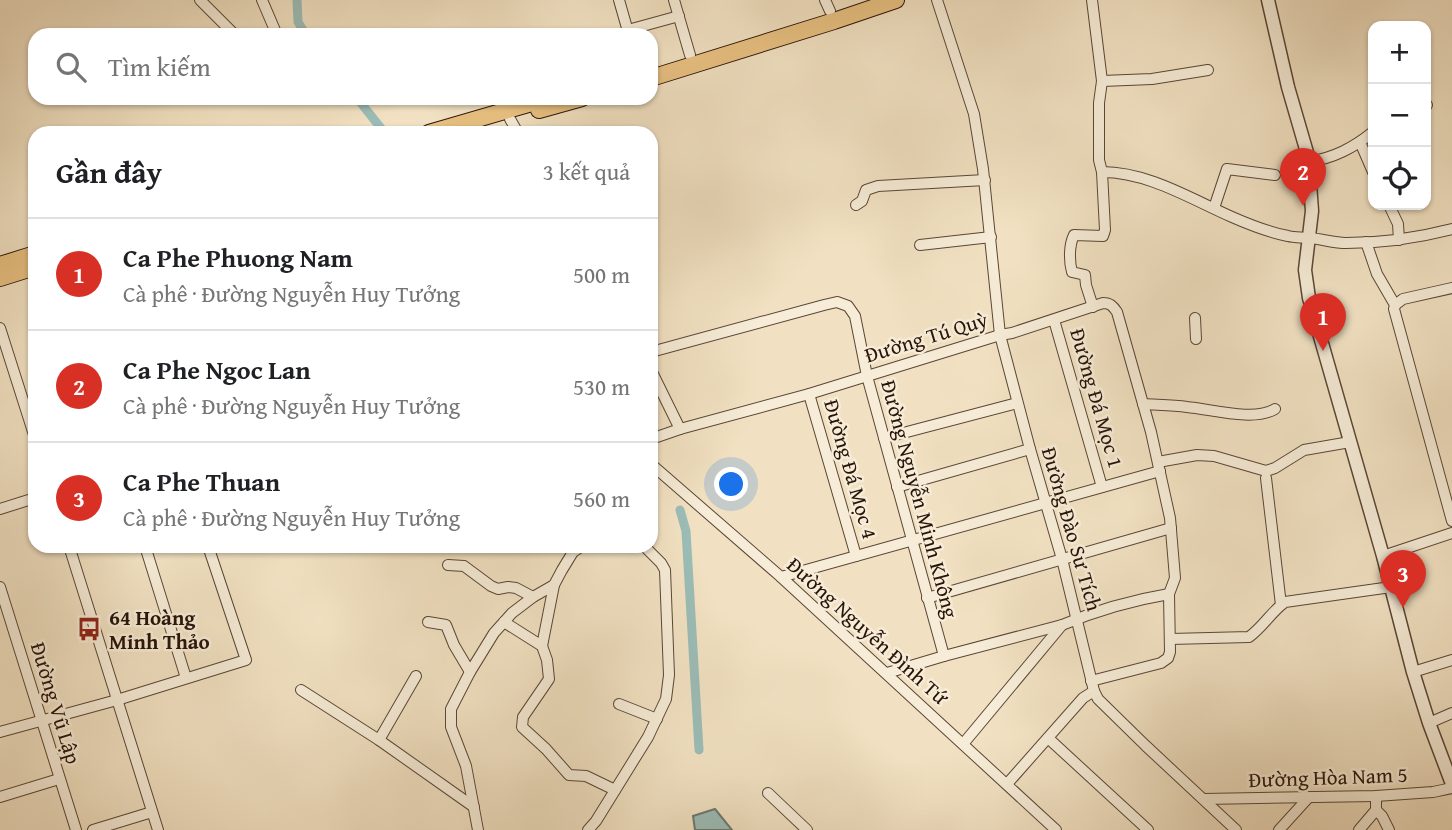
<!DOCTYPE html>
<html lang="vi">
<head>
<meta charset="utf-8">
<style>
  body { margin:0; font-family:"Gentium Book Plus",serif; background:#f2f2f2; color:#202124 }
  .controls { position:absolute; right:21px; top:21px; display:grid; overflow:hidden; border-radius:14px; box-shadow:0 2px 5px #0004 }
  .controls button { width:63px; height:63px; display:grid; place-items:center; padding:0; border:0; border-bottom:2px solid #e0e0e0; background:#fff; color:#202124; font:35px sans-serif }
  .you { position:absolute; left:732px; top:485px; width:24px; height:24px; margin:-18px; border:5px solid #fff; border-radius:50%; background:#1a73e8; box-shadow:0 0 0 10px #1a73e833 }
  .badge { display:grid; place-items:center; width:46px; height:46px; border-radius:50%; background:#d93025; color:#fff; font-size:23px; font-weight:700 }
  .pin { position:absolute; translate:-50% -58px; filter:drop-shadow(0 2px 4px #0008) }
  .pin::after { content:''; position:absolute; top:37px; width:24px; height:21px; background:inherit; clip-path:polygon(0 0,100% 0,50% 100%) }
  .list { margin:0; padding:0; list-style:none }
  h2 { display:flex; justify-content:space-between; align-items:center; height:91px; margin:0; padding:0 28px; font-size:30px }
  h2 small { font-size:23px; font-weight:400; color:#757577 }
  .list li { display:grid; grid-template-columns:46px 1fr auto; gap:21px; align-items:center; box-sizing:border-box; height:112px; padding:0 28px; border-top:2px solid #e0e0e0 }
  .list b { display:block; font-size:26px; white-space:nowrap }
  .list p { margin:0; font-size:23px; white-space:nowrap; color:#757577 }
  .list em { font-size:23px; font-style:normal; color:#757577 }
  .icon { flex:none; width:38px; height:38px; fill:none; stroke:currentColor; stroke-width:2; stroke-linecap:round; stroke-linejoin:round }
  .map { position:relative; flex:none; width:1452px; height:830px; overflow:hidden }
  .search { position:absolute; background:#fff; box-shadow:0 2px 5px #0004; left:28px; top:28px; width:630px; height:77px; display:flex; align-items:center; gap:18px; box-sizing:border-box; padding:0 24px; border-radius:21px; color:#757577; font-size:26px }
  .panel { position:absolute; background:#fff; box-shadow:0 2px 5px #0004; left:28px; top:126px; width:630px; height:427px; border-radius:21px }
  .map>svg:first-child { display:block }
  .water { fill:#9bbdb7; stroke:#6d7971; stroke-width:2 }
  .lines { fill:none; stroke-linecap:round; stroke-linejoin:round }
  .canal { stroke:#9bbdb7; stroke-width:9 }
  .minor-casing { stroke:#5a4636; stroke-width:12 }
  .tertiary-casing { stroke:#5a4636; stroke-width:15 }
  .primary-casing { stroke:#281308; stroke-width:18 }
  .minor { stroke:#f6ecd7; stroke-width:10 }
  .tertiary { stroke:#f6ecd7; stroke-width:12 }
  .primary { stroke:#e8c081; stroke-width:16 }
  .labels { text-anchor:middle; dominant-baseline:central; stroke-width:5; stroke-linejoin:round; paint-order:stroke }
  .street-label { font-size:21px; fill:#281308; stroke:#f6ecd7 }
  .poi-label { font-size:21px; font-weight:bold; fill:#281308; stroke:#f6ecd7; text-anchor:start }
</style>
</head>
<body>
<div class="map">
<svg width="1452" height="830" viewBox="0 0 1452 830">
  <rect width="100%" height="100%" fill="#f1e1c2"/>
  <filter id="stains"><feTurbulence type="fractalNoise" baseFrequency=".00286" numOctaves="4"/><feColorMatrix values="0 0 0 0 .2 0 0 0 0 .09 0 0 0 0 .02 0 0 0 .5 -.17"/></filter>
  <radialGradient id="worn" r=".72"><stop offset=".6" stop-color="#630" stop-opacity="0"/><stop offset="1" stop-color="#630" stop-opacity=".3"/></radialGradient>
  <!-- water -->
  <path class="water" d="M715 809 732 830H695L693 816Z"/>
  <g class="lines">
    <!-- canal -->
    <g class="canal">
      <path d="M297 0 298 22 306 35"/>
      <path d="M357 98 384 132"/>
      <path d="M680 510 686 531 699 750"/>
    </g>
    <!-- minor casing -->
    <g class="minor-casing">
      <g id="minor">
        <path d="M200 0 235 35"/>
        <path d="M262 0 277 35"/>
        <path d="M619 0 629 35"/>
        <path d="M674 0 690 55"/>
        <path d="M825 0 830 11"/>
        <path d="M937 0 974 114 983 169 1000 335 1030 449 1062 559 1094 691 1098 699 1146 746 1236 830"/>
        <path d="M1092 0 1102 81 1099 103V160L1102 172 1105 230 1103 236 1074 235C1069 245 1069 261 1072 272L1085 275 1086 285 1093 307"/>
        <path d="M628 30 679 16"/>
        <path d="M1102 81 1152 79 1208 70"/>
        <path d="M1426 105H1427"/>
        <path d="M510 119 518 133"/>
        <path d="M1360 142 1373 172"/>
        <path d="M1308 162C1334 158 1353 148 1373 132"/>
        <path d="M1102 172C1148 172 1191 199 1232 217 1248 224 1272 233 1288 236 1295 238 1302 237 1309 238 1322 239 1334 243 1346 243 1383 243 1417 238 1452 229"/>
        <path d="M856 205 862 201 866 190 878 186 985 180"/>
        <path d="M1389 205 1398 224 1399 240"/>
        <path d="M1214 208 1227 169 1275 175"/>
        <path d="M1366 242 1377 274 1395 305 1394 309 1452 521"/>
        <path d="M920 245 991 237"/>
        <path d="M1395 305 1403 299 1452 288"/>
        <path d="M1195 318 1196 339"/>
        <path d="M1054 320 1102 487"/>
        <path d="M0 328 35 438"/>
        <path d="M651 352 824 305 837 302 848 306 855 316 867 376 944 656"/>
        <path d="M651 370 680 429"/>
        <path d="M809 394 856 556"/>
        <path d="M1143 404C1158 405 1173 405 1187 407 1211 409 1254 422 1275 409"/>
        <path d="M884 438 1017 403"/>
        <path d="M651 439 680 429 809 394 1000 335 1012 333 1103 303C1110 303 1113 306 1117 312L1151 432 1170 518 1175 578 1169 594 1170 652 1168 658 1161 663 1091 681"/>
        <path d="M1158 462 1197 455 1214 456 1266 471 1275 468 1304 450 1350 442"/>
        <path d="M651 464 781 577 1056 830"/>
        <path d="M1266 478 1281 605"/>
        <path d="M897 487 1030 449"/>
        <path d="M0 509 35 498"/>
        <path d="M69 546 158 830"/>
        <path d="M145 546 186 678"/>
        <path d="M1383 556 1452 533"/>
        <path d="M448 565 464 566 491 586 498 589 508 587 516 588 533 597"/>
        <path d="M781 577 1160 471"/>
        <path d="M0 587 76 830"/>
        <path d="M927 598 1171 528"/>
        <path d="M428 622 446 625 454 645 470 672"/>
        <path d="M504 622 542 646 547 660 549 679 523 717 522 727 546 749 569 775 586 776 615 790"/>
        <path d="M1170 639 1249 637C1263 627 1272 611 1285 602L1391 587"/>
        <path d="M542 646 554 585"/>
        <path d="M1413 672 1452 660"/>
        <path d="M887 673 944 656 1062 625C1095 611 1133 600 1169 594"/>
        <path d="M301 690 379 740 474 807"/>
        <path d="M619 704 657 719"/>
        <path d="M1429 723 1452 713"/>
        <path d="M0 732 117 700 246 660 208 546"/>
        <path d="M1048 738 1148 830"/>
        <path d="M379 740 416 676"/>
        <path d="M963 744 1062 625"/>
        <path d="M1007 784 1083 698 1094 691"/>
        <path d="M768 793 807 830"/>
        <path d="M1376 796V810L1382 816 1389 830"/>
        <path d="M0 797 59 779"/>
        <path d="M1204 799 1376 796 1433 792 1452 788"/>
        <path d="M93 830 152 812"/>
        <path d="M478 830 466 766 451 727V709L470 672 494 633 512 613 533 597 554 585 562 570 573 552 582 546"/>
        <path d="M588 830 596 821 648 737 666 699 669 675 665 570 661 563 644 546"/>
        <path d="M1279 830 1309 797"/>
        <path d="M1359 830 1376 810"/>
      </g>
    </g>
    <!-- tertiary casing -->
    <g class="tertiary-casing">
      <path id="tertiary" d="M1268 0 1288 87 1308 156 1312 211 1305 270 1309 298 1383 556 1413 672 1429 723 1452 784"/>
    </g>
    <!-- primary casing -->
    <g class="primary-casing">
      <g id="primary">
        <path d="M651 78 834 21 896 0"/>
        <path d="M539 110 582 98"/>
        <path d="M429 133 549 98"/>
        <path d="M0 265 35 254"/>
        <path d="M0 278 35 267"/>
      </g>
    </g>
    <!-- minor -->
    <use href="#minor" class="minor"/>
    <!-- tertiary -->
    <use href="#tertiary" class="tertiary"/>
    <!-- primary -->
    <use href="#primary" class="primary"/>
  </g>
  <!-- icons -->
  <defs>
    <g id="bus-bare" transform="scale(1.89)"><path d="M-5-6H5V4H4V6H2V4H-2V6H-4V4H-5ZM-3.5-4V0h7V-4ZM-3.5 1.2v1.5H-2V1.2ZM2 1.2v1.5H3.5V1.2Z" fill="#8f2418" stroke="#f6ecd7" stroke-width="2.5" paint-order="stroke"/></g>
  </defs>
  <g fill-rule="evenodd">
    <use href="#bus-bare" x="89" y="629"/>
  </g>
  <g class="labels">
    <!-- street labels -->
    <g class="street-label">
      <text transform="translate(926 337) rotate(-17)">Đường Tú Quỳ</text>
      <text transform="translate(1097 398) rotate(74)">Đường Đá Mọc 1</text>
      <text transform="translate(851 469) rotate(74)">Đường Đá Mọc 4</text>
      <text transform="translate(920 499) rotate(75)">Đường Nguyễn Minh Không</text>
      <text transform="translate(1072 529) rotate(74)">Đường Đào Sư Tích</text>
      <text transform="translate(868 631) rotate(42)">Đường Nguyễn Đình Tứ</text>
      <text transform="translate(56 703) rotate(73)">Đường Vũ Lập</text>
      <text transform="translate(1328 777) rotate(-2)">Đường Hòa Nam 5</text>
    </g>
    <!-- poi labels -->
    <g class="poi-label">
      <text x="109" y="617">64 Hoàng<tspan x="109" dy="24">Minh Thảo</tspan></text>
    </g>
  </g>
  <rect width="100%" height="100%" filter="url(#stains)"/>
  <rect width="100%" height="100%" fill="url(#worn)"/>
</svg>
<div class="controls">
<button>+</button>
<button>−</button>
<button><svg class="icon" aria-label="locate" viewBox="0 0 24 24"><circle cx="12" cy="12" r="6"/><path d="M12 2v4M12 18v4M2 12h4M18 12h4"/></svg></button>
</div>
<div class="you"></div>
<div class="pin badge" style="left:1323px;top:351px">1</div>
<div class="pin badge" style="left:1303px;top:206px">2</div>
<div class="pin badge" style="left:1403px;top:608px">3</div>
<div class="search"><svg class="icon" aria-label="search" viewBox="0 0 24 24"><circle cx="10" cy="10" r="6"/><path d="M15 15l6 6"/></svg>Tìm kiếm</div>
<section class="panel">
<h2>Gần đây<small>3 kết quả</small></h2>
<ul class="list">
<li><span class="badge">1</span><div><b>Ca Phe Phuong Nam</b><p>Cà phê · Đường Nguyễn Huy Tưởng</p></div><em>500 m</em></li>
<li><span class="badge">2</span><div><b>Ca Phe Ngoc Lan</b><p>Cà phê · Đường Nguyễn Huy Tưởng</p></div><em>530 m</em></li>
<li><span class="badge">3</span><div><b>Ca Phe Thuan</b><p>Cà phê · Đường Nguyễn Huy Tưởng</p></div><em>560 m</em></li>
</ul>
</section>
</div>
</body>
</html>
